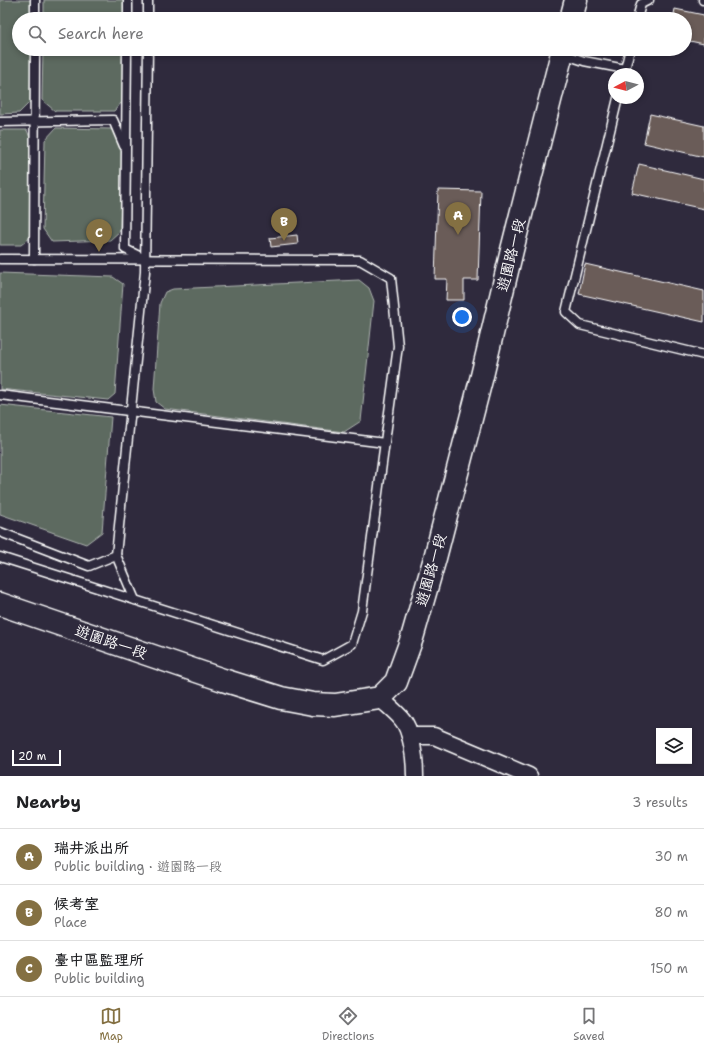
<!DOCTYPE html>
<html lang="en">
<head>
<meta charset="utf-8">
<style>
  body { margin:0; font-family:"Shantell Sans","LXGW WenKai TC",sans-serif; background:#f6f6f6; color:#202124 }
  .controls { position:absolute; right:12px; bottom:12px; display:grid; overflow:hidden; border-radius:0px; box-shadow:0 2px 6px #0003 }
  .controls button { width:36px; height:36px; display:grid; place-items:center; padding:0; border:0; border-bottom:1px solid #e0e0e0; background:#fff; color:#202124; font:20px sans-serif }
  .compass { position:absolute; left:608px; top:68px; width:36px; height:36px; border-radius:50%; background:#fff; box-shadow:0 2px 6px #0003; rotate:263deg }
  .scale { position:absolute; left:12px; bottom:10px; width:49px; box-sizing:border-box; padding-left:4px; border:2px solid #fff; border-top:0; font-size:11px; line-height:14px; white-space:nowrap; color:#fff; -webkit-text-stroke:3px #2f2a3d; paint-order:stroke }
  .you { position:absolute; left:462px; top:317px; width:14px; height:14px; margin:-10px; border:3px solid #fff; border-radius:50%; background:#1a73e8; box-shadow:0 0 0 6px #1a73e833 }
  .badge { display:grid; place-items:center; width:26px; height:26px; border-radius:50%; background:#847042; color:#fff; font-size:13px; font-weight:700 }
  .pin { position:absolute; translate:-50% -33px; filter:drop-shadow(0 1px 2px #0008) }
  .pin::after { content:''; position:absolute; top:21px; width:14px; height:12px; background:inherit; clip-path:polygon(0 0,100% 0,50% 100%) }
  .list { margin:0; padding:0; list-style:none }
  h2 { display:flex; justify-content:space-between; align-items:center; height:52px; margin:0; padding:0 16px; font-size:17px }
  h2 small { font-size:13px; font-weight:400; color:#757577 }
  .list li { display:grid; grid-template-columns:26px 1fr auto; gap:12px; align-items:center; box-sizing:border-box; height:56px; padding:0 16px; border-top:1px solid #e0e0e0 }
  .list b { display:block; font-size:15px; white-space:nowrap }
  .list p { margin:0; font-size:13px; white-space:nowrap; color:#757577 }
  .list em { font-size:13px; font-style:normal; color:#757577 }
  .icon { flex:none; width:22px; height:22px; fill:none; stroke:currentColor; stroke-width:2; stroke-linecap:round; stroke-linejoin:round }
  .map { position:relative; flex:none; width:704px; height:776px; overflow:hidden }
  .search { position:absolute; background:#fff; box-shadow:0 2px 6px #0003; left:12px; right:12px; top:12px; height:44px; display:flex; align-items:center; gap:10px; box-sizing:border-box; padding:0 14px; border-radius:22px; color:#757577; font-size:15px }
  .sheet { height:220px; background:#fff }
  nav { display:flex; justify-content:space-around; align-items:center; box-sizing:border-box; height:56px; border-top:1px solid #e0e0e0; background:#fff; font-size:11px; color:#757577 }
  nav a { display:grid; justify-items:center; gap:2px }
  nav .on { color:#847042 }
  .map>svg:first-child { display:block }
  .green { fill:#5d6a60; stroke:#aeb4b0 }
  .building { fill:#6b5c59; stroke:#fff }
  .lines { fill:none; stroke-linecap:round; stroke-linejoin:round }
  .lane-casing { stroke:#fff; stroke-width:11 }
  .street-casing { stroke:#fff; stroke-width:19 }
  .secondary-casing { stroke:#fff; stroke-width:25 }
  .lane { stroke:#2f2a3d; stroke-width:8 }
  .street { stroke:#2f2a3d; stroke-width:16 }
  .secondary { stroke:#2f2a3d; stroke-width:22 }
  .labels { text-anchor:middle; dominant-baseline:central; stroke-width:3.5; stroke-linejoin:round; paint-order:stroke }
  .street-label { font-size:15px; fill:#fff; stroke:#2f2a3d }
</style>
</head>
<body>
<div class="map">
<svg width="704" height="776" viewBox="0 0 704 776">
  <rect width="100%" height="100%" fill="#2f2a3d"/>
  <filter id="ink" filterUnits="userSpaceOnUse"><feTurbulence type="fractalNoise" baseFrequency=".025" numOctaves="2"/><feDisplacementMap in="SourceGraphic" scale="8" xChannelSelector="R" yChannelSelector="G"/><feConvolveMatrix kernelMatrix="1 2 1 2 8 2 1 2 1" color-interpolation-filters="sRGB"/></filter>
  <g filter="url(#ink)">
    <!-- green -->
    <g class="green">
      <path d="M0 0H31V19H19V49H31L30 102 19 113 0 114Z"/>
      <rect x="44" y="0" width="81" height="19"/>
      <path d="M43 49H124L122 102 114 111H55L42 100Z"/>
      <path d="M56 128 112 129 122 147 120 231 110 240 52 242 43 229 45 140Z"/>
      <path d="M0 130H27L31 141V237L21 245H0Z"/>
      <path d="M0 273 113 277 123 284 115 394 108 400 0 389Z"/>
      <path d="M359 280 369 288 374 301 361 421 344 432 165 409 156 402 154 389 160 303 165 292 173 289Z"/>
      <path d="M0 405 111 417 102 532 86 544 0 514Z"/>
    </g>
    <!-- building -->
    <g class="building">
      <path d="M675 9 704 15V44L685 40V19H673Z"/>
      <path d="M650 114 704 126V157L644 143Z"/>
      <path d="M639 164 704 179V209L632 193Z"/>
      <path d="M438 190 481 191 478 280H464V300H446L447 279H435Z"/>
      <path d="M297 235 298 244 271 247 270 238Z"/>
      <path d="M585 264 704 291V322L579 294Z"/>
    </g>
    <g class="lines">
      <!-- lane casing -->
      <g class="lane-casing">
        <g id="lane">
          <path d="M703 0H704"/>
          <path d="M35 19V0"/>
          <path d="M128 19V0"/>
          <path d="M148 19V0"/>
          <path d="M637 19 641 4 649 0"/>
          <path d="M127 49 125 249 143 258"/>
          <path d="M563 54 584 61 625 69 624 74"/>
          <path d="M625 69 630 49"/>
          <path d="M618 98 566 312 580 325 704 355"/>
          <path d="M0 122 113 120 124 146"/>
          <path d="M0 259 360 260 391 278 398 346 362 611 352 644 323 660 0 557"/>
          <path d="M34 259 35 49"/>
          <path d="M0 395 385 443"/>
          <path d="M0 532 89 566 116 555 145 272 148 49"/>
          <path d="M116 555 135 600"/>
        </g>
      </g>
      <!-- street casing -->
      <g class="street-casing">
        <g id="street">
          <path d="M380 698C387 705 395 711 401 718 412 729 415 760 415 776"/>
          <path d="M410 736H434L529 776"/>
        </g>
      </g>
      <!-- secondary casing -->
      <g class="secondary-casing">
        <g id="secondary">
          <path d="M571 19 576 0"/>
          <path d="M0 604 223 680 281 698 313 704 335 705 380 698 396 682 412 638 435 558 482 376 512 250 563 49"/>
        </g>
      </g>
      <!-- lane -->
      <use href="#lane" class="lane"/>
      <!-- street -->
      <use href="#street" class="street"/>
      <!-- secondary -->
      <use href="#secondary" class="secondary"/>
    </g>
  </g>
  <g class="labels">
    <!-- street labels -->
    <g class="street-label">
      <text transform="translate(511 255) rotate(-76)">遊園路一段</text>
      <text transform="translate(431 570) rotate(-74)">遊園路一段</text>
      <text transform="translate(111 642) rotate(19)">遊園路一段</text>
    </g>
  </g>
</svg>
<div class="controls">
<button><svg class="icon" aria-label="layers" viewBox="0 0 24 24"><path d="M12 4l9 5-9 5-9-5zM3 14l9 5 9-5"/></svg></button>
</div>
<svg class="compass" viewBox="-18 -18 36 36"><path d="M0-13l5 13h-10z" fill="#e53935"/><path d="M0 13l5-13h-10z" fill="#757577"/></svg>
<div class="scale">20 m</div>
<div class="you"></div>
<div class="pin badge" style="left:458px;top:235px">A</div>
<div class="pin badge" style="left:284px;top:241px">B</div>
<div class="pin badge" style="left:99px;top:252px">C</div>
<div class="search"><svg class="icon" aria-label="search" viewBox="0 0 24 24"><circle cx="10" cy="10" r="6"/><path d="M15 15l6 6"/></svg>Search here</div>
</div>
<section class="sheet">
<h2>Nearby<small>3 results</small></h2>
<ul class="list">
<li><span class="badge">A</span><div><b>瑞井派出所</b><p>Public building · 遊園路一段</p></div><em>30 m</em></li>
<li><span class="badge">B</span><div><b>候考室</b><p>Place</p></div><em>80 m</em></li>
<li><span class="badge">C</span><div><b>臺中區監理所</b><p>Public building</p></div><em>150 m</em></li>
</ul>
</section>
<nav>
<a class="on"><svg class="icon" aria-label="map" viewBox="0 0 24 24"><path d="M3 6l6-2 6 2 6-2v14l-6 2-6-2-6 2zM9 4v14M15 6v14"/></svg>Map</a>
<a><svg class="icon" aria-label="directions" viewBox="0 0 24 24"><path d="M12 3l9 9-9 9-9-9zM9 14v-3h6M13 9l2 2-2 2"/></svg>Directions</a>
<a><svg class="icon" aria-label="saved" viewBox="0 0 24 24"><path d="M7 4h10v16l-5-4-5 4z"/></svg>Saved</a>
</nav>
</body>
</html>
